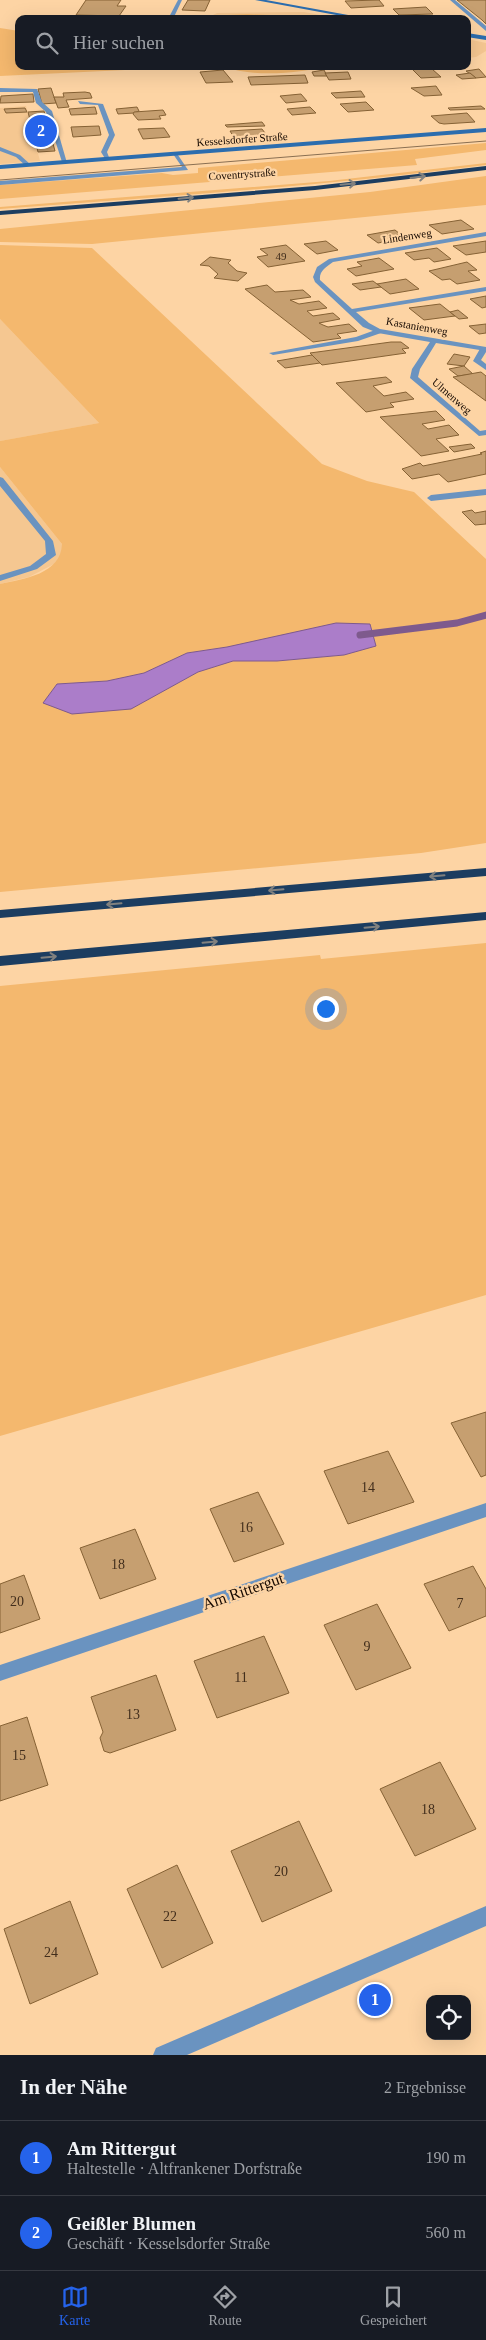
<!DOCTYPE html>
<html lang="de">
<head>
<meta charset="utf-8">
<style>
  body { margin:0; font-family:"Times New Roman",serif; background:#242831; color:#f1f3f6 }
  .controls { position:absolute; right:15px; bottom:15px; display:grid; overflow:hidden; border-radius:10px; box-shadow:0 5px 20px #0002 }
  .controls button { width:45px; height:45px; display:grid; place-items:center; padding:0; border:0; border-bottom:1px solid #363941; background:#171b24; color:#f1f3f6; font:25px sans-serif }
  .you { position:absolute; left:325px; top:1008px; width:18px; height:18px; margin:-12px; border:4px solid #fff; border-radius:50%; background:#1a73e8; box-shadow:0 0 0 8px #1a73e833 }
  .badge { display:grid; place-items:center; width:32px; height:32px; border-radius:50%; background:#2563eb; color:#fff; font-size:16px; font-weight:700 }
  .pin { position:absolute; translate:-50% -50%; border:2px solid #fff; box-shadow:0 1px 5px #0006 }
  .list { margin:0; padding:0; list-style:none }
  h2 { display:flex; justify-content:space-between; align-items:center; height:65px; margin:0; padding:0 20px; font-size:21px }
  h2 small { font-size:16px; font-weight:400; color:#9ea1a6 }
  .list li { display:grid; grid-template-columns:32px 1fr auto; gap:15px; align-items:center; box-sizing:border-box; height:75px; padding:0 20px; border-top:1px solid #363941 }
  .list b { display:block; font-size:19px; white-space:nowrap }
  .list p { margin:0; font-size:16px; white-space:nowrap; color:#9ea1a6 }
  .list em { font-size:16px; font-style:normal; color:#9ea1a6 }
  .icon { flex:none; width:28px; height:28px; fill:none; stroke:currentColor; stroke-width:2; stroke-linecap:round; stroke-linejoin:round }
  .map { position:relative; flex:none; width:486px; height:2055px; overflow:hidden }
  .search { position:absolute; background:#171b24; box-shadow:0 5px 20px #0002; left:15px; right:15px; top:15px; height:55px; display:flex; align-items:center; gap:12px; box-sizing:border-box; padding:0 18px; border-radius:10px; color:#9ea1a6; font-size:19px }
  .sheet { height:215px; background:#171b24 }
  nav { display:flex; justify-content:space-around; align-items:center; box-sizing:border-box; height:70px; border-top:1px solid #363941; background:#171b24; font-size:14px; color:#9ea1a6 }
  nav a { display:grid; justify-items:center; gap:2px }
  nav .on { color:#2563eb }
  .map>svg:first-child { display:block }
  .built { fill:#f5c791 }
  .green { fill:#f4b86e; fill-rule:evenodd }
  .water { fill:#ab7dc9; stroke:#7e5a8d }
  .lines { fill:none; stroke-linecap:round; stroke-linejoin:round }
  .stream { stroke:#7e5a8d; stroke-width:7 }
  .building { fill:#c69f70; stroke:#866235 }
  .lane { fill:#6a93c0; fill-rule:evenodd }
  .street { fill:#6a93c0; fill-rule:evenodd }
  .secondary { fill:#2c6dae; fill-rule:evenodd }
  .highway { fill:#1c3d60; fill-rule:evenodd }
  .tram { stroke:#8a6f52; stroke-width:1 }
  .oneway { stroke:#81817f }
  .labels { text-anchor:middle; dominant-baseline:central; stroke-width:4.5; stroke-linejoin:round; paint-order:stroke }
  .far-street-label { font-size:11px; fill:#160900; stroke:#fdd4a4 }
  .number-label { font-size:11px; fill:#422e1c }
  .near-number-label { font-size:14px; fill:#422e1c }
  .near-street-label { font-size:16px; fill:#160900; stroke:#fdd4a4 }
</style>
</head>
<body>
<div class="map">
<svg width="486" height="2055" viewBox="0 0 486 2055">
  <rect width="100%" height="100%" fill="#fdd4a4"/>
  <!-- built -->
  <g class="built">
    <path d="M304 12 343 19H205L217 13Z"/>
    <path d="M467 39 486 43V51L476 57 467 58Z"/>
    <path d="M26 106 40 161 0 164V108Z"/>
    <path d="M0 319 99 423 0 441Z"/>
    <path d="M0 467 62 544V555L56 563 29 577 0 584Z"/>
  </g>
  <!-- green -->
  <g class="green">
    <path d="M247 14 294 16 308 19H213L227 15Z"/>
    <path d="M0 28 19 31V66L167 68 0 76Z"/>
    <path d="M222 66H334C299 72 257 79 222 66Z"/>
    <path d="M486 143V150L415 159 417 165 0 199V185L162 173 173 175 198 173V168Z"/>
    <path d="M486 163V165C325 186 162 197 0 209V207L329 181Z"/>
    <path d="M486 176V205L92 244 0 242V229L370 192Z"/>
    <path d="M0 245 92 248 322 464 367 481 414 492 486 559V843L421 853 0 892V584C24 579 61 574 62 544L0 467V441L99 423 0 319ZM375 646 344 655 277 661H233L198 672 130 709 57 684 107 681 144 673 187 653 227 647Z"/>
    <path d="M486 943V1295L0 1436V986L320 955 321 959Z"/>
  </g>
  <!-- water -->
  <path class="water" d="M336 623 370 624 376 646 344 655 277 661H233L198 672 131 709 72 714 43 703 57 684 107 681 144 673 187 653 227 647Z"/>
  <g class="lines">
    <!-- stream -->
    <path class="stream" d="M360 635 457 623 486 615"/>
  </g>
  <!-- building -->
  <g class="building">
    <path d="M86 0H121L117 6H126L119 16 76 15Z"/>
    <path d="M188 0H210L205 11 182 10Z"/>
    <path d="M379 0 384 6 351 8 345 1Z"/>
    <path d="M457 0H486V24L482 20Z"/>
    <path d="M426 7 433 14 399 15 393 9Z"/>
    <path d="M425 68 432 69 441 77 421 78 412 69Z"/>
    <path d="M479 69 486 77 476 78 466 71Z"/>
    <path d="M223 70 233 82 206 83 200 72Z"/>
    <path d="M324 70 327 76H314L312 72Z"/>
    <path d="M348 72 351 79 329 80 325 73Z"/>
    <path d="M470 73 476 78 462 79 456 75Z"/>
    <path d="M305 75 308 83 251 85 248 77Z"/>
    <path d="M436 86 442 95 424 96 411 88Z"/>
    <path d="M51 88 56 103 42 104 38 89Z"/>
    <path d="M361 91 365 97 336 98 331 93Z"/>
    <path d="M85 92 90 93 92 98 66 100 69 107 58 108 54 97H64L63 93Z"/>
    <path d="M33 94 34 102 0 103 1 96Z"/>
    <path d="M301 94 307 101 286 103 280 96Z"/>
    <path d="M366 102 374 110 348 112 340 104Z"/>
    <path d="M481 106 485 109 450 110 448 108Z"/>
    <path d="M95 107 97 114 71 115 69 109Z"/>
    <path d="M137 107 139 111 134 113 118 114 116 109Z"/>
    <path d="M310 107 316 113 292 115 287 109Z"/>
    <path d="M25 108 27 112 6 113 4 109Z"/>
    <path d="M163 110 166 115 159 116 161 119 138 120 133 114 134 112Z"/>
    <path d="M44 111 55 151 38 152 28 112Z"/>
    <path d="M467 113 475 122 444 124 439 123 431 116Z"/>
    <path d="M262 122 265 126 227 127 225 125Z"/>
    <path d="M99 126 101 135 73 137 71 127Z"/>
    <path d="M164 128 170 137 143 139 138 129Z"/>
    <path d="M262 129 268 137 235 139 230 131Z"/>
    <path d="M461 220 474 229 442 234 429 225Z"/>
    <path d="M395 230 400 234 394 236 399 239 378 243 367 235Z"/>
    <path d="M326 241 338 250 317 254 304 244Z"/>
    <path d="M486 241V252L466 255 453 246Z"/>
    <path d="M286 245 305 261 268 267 257 257 268 255 260 249Z"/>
    <path d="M437 248 451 259 434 262 429 258 414 260 405 253Z"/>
    <path d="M210 257 231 260 228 263 237 271 247 273 238 281 214 278 218 274 209 266 200 265Z"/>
    <path d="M379 258 394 269 356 276 347 269 362 266 357 262Z"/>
    <path d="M467 262 477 270 468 271 480 280 457 284 450 279 442 280 429 271Z"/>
    <path d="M406 279 419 289 390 294 377 284Z"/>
    <path d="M373 281 381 287 360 290 352 284Z"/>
    <path d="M267 285 275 292 303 290 311 297 290 300 299 304 319 301 327 308 307 311 313 316 333 313 340 319 319 323 323 325 328 327 349 324 357 331 337 334 341 338 313 342 245 289Z"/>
    <path d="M486 296V307L482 308 470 299Z"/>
    <path d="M440 304 455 316 424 320 409 308Z"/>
    <path d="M458 310 468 318 459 319 450 312Z"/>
    <path d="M486 324V333L479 334 469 326Z"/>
    <path d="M391 342H401L409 348 402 349 406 353 322 365 310 353Z"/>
    <path d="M454 354 470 357 464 366 447 364Z"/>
    <path d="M312 355 320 363 285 368 277 361Z"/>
    <path d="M464 366 473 374 458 376 449 369Z"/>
    <path d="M481 372 486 376V401L453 377Z"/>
    <path d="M386 377 392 382 373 386 384 396 406 392 414 399 390 403 394 407 366 412 336 383Z"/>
    <path d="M436 411 445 420 422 424 428 429 449 425 459 435 436 439 449 451 421 456 380 417Z"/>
    <path d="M471 444 475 448 454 452 449 447Z"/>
    <path d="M486 451V474L448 482 439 474 412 479 402 469 420 463 423 466 482 454 480 453Z"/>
    <path d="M472 510 475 513 486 511V524L475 525 462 512Z"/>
    <path d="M486 1412V1475L481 1477 451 1423Z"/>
    <path d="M388 1451 414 1502 348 1524 324 1471Z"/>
    <path d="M258 1492 284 1544 234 1562 210 1509Z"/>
    <path d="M135 1529 156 1579 100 1599 80 1548Z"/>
    <path d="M473 1566 486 1589V1616L449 1631 424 1584Z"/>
    <path d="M24 1575 40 1619 0 1633V1584Z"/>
    <path d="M377 1604 411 1668 356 1690 324 1625Z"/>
    <path d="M264 1636 289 1693 217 1718 194 1661Z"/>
    <path d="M156 1675 176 1730 110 1753 104 1751 100 1738 103 1732 91 1697Z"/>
    <path d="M27 1717 48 1785 0 1801V1726Z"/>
    <path d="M440 1762 476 1829 415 1856 380 1789Z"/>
    <path d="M299 1821 332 1891 262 1922 231 1851Z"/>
    <path d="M177 1865 213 1943 162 1968 127 1889Z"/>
    <path d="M70 1901 98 1974 30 2004 4 1929Z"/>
  </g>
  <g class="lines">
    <!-- lane -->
    <g class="lane">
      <path d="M178 0H182L173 19H168Z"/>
      <path d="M450 0H455L486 26V31Z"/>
      <path d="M0 88 37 89 42 102 52 111 67 163 62 162 46 112 36 103 33 92H0Z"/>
      <path d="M78 101 103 104 115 135 107 152 110 160H106L101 152 109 135 98 105 80 104Z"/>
      <path d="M0 147 20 155 31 165 26 166 16 157 0 151Z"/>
      <path d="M176 152 188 170 0 185V181L182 167 173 154Z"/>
      <path d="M378 329 382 331 381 333 358 341 273 355 269 353 356 337Z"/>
      <path d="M481 347H486V352L481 360 486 364V370L473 361Z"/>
      <path d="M0 477 3 478 53 541 56 555 37 569 0 581V575L30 566 46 554 45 541 0 486Z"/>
    </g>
    <!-- street -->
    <g class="street">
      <path d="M486 232V236L333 262C326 267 319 271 320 280L352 309 486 287V291L356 312 369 323 380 329 486 347V351L436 343 420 369 418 377 480 431 486 430V435L479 436 410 378 412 369 430 342 378 333 363 327 315 282 313 277 317 267 329 259Z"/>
      <path d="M486 489V495L431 501 427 498 431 495Z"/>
      <path d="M486 1503V1517L0 1681V1665Z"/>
      <path d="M486 1906V1926L187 2055H153L156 2048Z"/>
    </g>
    <!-- secondary -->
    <g class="secondary">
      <path d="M255 0H266L370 19H358Z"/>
      <path d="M467 33 486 36V40L467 37Z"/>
      <path d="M486 128V132L0 169V165Z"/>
    </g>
    <!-- highway -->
    <g class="highway">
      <path d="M486 166V170L315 190 0 215V211L315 186Z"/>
      <path d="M486 868V876L0 918V910Z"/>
      <path d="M486 912V920L0 966V956Z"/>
    </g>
    <!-- tram -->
    <path class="tram" d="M0 180 486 141"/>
  </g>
  <!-- one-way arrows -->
  <defs><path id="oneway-shaft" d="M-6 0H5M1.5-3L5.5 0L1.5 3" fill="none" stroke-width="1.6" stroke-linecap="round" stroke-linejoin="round" transform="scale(1.25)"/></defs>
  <g class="oneway">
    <use href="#oneway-shaft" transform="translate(418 177) rotate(-7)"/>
    <use href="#oneway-shaft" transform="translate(348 184) rotate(-5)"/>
    <use href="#oneway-shaft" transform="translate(186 198) rotate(-5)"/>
    <use href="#oneway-shaft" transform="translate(437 876) rotate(175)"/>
    <use href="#oneway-shaft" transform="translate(276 890) rotate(175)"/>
    <use href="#oneway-shaft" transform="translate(114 904) rotate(175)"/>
    <use href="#oneway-shaft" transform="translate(372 927) rotate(-5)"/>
    <use href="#oneway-shaft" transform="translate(210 942) rotate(-5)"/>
    <use href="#oneway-shaft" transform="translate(49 957) rotate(-5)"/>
  </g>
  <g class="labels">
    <!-- far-street labels -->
    <g class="far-street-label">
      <text transform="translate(242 139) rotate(-4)">Kesselsdorfer Straße</text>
      <text transform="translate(242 174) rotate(-4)">Coventrystraße</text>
      <text transform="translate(407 236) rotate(-9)">Lindenweg</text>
      <text transform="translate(417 326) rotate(10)">Kastanienweg</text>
      <text transform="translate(452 396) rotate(41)">Ulmenweg</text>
    </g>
    <!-- number labels -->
    <g class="number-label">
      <text x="281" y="256">49</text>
    </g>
    <!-- near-number labels -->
    <g class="near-number-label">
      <text x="368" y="1487">14</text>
      <text x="246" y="1527">16</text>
      <text x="118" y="1564">18</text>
      <text x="17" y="1601">20</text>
      <text x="460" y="1603">7</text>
      <text x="367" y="1646">9</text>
      <text x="241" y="1677">11</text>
      <text x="133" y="1714">13</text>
      <text x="19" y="1755">15</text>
      <text x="428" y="1809">18</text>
      <text x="281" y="1871">20</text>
      <text x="170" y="1916">22</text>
      <text x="51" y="1952">24</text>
    </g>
    <!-- near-street labels -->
    <g class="near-street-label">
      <text transform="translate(243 1591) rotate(-19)">Am Rittergut</text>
    </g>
  </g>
</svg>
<div class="controls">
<button><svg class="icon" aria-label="locate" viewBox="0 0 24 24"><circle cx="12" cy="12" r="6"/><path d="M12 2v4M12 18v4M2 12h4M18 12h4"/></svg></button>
</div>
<div class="you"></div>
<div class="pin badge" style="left:375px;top:2000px">1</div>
<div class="pin badge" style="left:41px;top:131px">2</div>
<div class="search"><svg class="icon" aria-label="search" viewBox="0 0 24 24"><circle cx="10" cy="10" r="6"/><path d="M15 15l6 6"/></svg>Hier suchen</div>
</div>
<section class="sheet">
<h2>In der Nähe<small>2 Ergebnisse</small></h2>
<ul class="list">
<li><span class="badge">1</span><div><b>Am Rittergut</b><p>Haltestelle · Altfrankener Dorfstraße</p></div><em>190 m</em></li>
<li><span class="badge">2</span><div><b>Geißler Blumen</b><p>Geschäft · Kesselsdorfer Straße</p></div><em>560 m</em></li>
</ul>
</section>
<nav>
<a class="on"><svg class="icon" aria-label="map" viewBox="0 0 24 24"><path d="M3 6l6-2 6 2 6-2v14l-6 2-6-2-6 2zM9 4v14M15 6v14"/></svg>Karte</a>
<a><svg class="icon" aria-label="directions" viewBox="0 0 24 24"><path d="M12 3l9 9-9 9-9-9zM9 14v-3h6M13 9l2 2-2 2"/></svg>Route</a>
<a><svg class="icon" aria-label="saved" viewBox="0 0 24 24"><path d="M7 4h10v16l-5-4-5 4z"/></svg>Gespeichert</a>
</nav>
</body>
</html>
